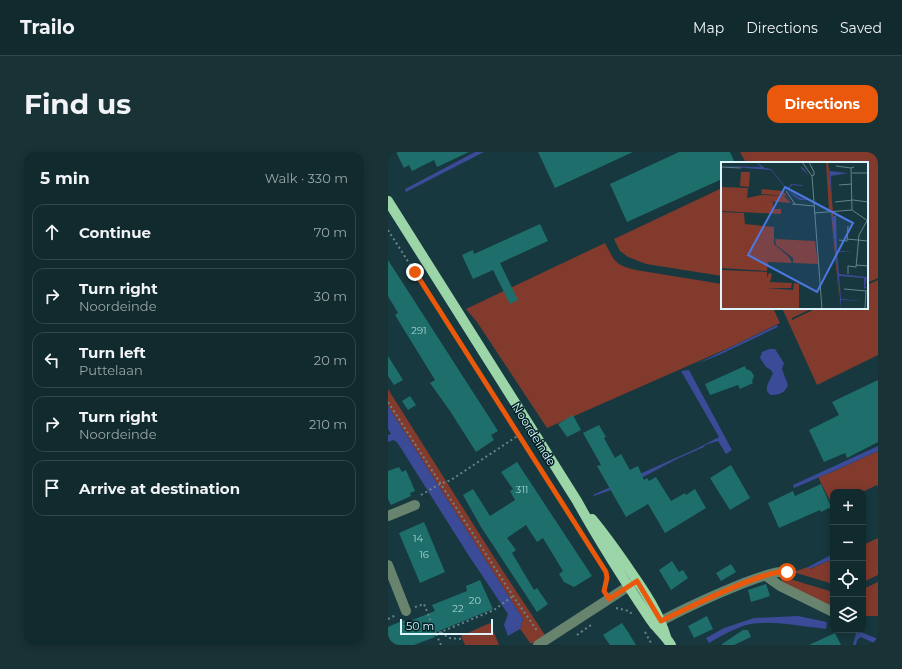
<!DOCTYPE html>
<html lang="en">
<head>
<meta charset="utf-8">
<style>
  body { margin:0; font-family:Montserrat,sans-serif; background:#193236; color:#f1f3f6 }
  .controls { position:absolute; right:12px; bottom:12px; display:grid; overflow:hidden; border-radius:8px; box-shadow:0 2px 10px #0003 }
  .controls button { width:36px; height:36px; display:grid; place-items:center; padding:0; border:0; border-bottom:1px solid #30464a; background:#102a2e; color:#f1f3f6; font:20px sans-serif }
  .scale { position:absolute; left:12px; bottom:10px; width:93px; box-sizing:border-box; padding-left:4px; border:2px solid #daf6fc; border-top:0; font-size:11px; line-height:14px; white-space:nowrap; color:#daf6fc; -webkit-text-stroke:3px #001f25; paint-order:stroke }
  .stop { position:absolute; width:12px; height:12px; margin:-9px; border:3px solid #ea580c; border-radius:50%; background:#fff }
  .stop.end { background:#ea580c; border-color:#fff; box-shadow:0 1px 4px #0008 }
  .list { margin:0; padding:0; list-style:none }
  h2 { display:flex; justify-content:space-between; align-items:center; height:52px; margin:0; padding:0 16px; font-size:17px }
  h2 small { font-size:13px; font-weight:400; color:#9ca7aa }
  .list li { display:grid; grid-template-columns:26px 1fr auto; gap:12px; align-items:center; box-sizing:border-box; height:56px; margin:0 8px 8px; padding:0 8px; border:1px solid #30464a; border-radius:12px }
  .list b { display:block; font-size:15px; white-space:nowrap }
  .list p { margin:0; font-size:13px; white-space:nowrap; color:#9ca7aa }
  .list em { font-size:13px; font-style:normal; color:#9ca7aa }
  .icon { flex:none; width:22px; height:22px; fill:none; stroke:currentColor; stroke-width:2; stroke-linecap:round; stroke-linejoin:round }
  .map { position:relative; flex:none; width:490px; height:493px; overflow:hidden; border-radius:12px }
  header { display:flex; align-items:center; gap:24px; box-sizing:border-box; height:56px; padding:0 20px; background:#102a2e; border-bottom:1px solid #30464a }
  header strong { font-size:19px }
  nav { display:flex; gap:22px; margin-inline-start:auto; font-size:14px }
  .intro { display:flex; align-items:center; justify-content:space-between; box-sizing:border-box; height:96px; padding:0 24px }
  h1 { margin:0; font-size:28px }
  .button { padding:10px 18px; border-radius:12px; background:#ea580c; color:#fff; font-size:14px; font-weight:700 }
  main { display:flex; gap:24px; padding:0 24px }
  aside { flex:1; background:#102a2e; border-radius:12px; box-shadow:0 2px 10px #0003 }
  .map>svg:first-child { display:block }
  .green { fill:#823a2d }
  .water { fill:#3b4b97 }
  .building { fill:#1e6f6c }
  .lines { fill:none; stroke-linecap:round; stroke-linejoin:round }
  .path { stroke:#66858b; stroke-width:2; stroke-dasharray:2 3; stroke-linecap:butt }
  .minor { stroke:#68846e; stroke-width:10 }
  .major { stroke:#9bd5a8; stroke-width:10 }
  .route { stroke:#ea580c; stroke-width:5 }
  .labels { text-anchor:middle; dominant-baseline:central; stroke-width:3; stroke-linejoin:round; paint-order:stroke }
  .number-label { font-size:10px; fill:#abd4d8 }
  .street-label { font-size:12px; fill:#daf6fc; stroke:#001f25 }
  .inset-road { fill:none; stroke:#64848a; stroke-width:1 }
  .view { fill:#4c78e1; fill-opacity:0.15; stroke:#4c78e1; stroke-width:2 }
  .inset-edge { fill:none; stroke:#daf6fc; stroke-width:2 }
</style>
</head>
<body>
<header>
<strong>Trailo</strong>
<nav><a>Map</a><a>Directions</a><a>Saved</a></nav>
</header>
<div class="intro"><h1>Find us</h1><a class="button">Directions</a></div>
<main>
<aside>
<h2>5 min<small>Walk · 330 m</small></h2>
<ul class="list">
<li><svg class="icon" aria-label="ahead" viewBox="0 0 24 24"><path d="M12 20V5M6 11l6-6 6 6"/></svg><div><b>Continue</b></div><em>70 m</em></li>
<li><svg class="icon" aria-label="right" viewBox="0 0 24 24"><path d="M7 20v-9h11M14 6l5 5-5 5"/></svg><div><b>Turn right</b><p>Noordeinde</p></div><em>30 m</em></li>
<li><svg class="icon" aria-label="left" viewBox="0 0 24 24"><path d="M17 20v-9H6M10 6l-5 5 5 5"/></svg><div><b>Turn left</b><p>Puttelaan</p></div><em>20 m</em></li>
<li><svg class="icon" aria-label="right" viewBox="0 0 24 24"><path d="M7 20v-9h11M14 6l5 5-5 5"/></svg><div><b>Turn right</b><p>Noordeinde</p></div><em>210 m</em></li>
<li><svg class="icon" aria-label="arrive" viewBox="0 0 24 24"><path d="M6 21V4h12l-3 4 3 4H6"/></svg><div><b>Arrive at destination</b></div></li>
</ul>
</aside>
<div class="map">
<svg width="490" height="493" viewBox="0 0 490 493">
  <rect width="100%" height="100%" fill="#16383e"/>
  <!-- green -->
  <g class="green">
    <path d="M352 0H490V126L479 131V11H358Z"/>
    <path d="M334 36V124L258 112 240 105 232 99 226 87Z"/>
    <path d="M217 91C227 110 227 113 248 118L334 132V156H385L392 171 345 194 159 276 89 170 78 157Z"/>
    <path d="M490 128V203L429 233 394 156H425L404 166V168L429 156H479V133Z"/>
    <path d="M0 237 111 413 157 483 143 492 132 477 135 467 0 254Z"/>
    <path d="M490 299V336L489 333 474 340H445V355L430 325 444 320Z"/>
    <path d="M490 386V423L475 430V393Z"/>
    <path d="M445 407V432L405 420 420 415 422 417Z"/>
    <path d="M395 425 445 440V455L395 431 393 427Z"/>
    <path d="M490 430V464H475V437Z"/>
    <path d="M102 471 111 493H77L73 484Z"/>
  </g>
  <!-- water -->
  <g class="water">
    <path d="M87 0H96L20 39 18 40 17 38V37Z"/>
    <path d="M389 173 390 175 331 203 308 212Z"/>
    <path d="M381 197H387L396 211 394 217 400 233C397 241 391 243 382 243L379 239V234L385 221 383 218 378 215 372 206 374 200Z"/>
    <path d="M301 218 344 298 338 302 330 289 317 293 316 295 289 307 257 324 240 332 206 344 205 343 207 342 310 296 331 285 293 219Z"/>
    <path d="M0 254 135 467 132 477 120 484 116 473 120 462 81 404 9 290 5 288 0 290V283L3 282 0 277Z"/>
    <path d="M490 294V299C462 312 434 324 406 336L405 333Z"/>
    <path d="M445 402V407L421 417 420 415Z"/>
    <path d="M410 464 439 470 438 477C419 475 392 470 373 471 354 471 337 482 321 491L318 486 336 476 366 466Z"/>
    <path d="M452 478H468L490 487V493L473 485 469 488 468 493H465L468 481Z"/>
  </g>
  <!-- building -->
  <g class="building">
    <path d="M8 0H81L49 15 46 8 24 19 21 13 16 16Z"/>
    <path d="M150 0H245L167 36Z"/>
    <path d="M291 0H342L347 11H334V27L239 70 222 32Z"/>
    <path d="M152 72 160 89 112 111 130 148 122 152 105 118 85 127 74 103 85 98 86 102Z"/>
    <path d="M0 108 110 279 103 283 106 288 88 300 62 259 42 231 47 228 7 163 10 161 0 144Z"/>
    <path d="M0 204 15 228 6 233 0 224Z"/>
    <path d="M357 214 358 217 363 219 366 224 364 229 365 231 352 237 350 233 322 243 317 232Z"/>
    <path d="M490 228V290L459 306 457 301 436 310 421 278 451 263 444 250Z"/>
    <path d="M22 244 28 253 20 258 14 249Z"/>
    <path d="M185 263 193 278 179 285 170 272Z"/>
    <path d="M211 273 218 285 216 286 227 306 233 302 242 318 250 314 256 328 259 326 261 329 268 325 283 349 297 341 298 343 307 337 318 356 277 381 260 352 238 365 209 314 213 313 195 281Z"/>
    <path d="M129 310 204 424 186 435 176 430 171 422 175 419 155 386 149 390 138 373 119 386 128 398 124 401 146 438 149 436 160 452 149 460 93 375 75 343 85 337 102 364 127 348 122 339 125 337 113 320Z"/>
    <path d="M343 313 362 346 342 358 322 326Z"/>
    <path d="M11 315 14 320 18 318 27 339 22 341 23 344 3 353 0 347V319Z"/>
    <path d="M433 332 443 355 433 360 432 358 391 376 380 351 405 339 407 344Z"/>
    <path d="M36 370 57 420 32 431 11 381Z"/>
    <path d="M284 409 291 420 295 418 300 426 283 438 271 418Z"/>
    <path d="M343 412 348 420 333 429 328 421Z"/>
    <path d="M92 428 105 457 46 481 47 485 26 493H0V475L16 468 17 471 47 459 44 453 79 439 78 434Z"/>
    <path d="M378 432 382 444 363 450 360 438Z"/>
    <path d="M319 464 325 477 306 486 300 474Z"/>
    <path d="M234 471 240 480 248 493H222L215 483Z"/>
    <path d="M355 478H360L363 485 346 493H334V492Z"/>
    <path d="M447 481 453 493H421Z"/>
  </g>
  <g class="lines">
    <!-- path -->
    <g class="path">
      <path d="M0 78 191 378"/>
      <path d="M0 250 125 444 150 480"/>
      <path d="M33 343 52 332 63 328 131 283"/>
      <path d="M216 438 219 426 218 421"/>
      <path d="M27 455 36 452 48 482 106 458 125 444"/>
      <path d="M228 456 241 459 245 463"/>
      <path d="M0 467 8 463"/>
      <path d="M53 480 61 486 74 487"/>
      <path d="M257 480 264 493"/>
      <path d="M48 482 53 493"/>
      <path d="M189 483 203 473"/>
    </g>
    <!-- minor -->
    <g class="minor">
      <path d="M0 364 27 353"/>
      <path d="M0 413 18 459"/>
      <path d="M378 424 392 434 445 460"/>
      <path d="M266 473C287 461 379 416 399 420"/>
      <path d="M150 493 247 430"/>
    </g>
    <!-- major -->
    <g class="major">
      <path d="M0 49 189 349C211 389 236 428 262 467 268 476 277 483 283 493"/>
      <path d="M204 367C218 384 230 401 243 420 257 440 271 461 278 485"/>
    </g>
  </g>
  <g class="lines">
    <!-- route -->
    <path class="route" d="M27 120 218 420 219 426 216 439 221 447 249 429 273 469C296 458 378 416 399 420"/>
  </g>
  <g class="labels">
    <!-- number labels -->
    <g class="number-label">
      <text x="31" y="178">291</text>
      <text x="134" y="337">311</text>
      <text x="30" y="386">14</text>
      <text x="36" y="402">16</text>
      <text x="87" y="448">20</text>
      <text x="70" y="456">22</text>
    </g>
    <!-- street labels -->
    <g class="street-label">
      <text transform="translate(146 282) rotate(58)">Noordeinde</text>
    </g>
  </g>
  <!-- overview -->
  <g transform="translate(333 10)">
    <rect width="147" height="147" fill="#16383e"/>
    <path d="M105 0H107L112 49H108ZM20 10H29L28 25 19 24ZM0 25 27 26 26 36 40 33 63 34 70 41 43 39 52 40V47H60V52L0 49ZM41 27 62 29 71 41 65 34 40 32ZM0 50 23 51 24 62 53 65V82L68 95 71 101 47 100 46 109 0 106ZM112 50V55L119 147 110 51ZM54 77 94 79 97 102 72 101V96L55 83ZM0 108 46 110V116L48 111 51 112 49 120 71 121 70 126H46L72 128 73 121 78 122V147H0Z" fill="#823a2d"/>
    <path d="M35 0 44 6 50 7 66 27 70 22 81 23 80 4 84 8 87 13 80 6 81 24 71 23 66 28 79 36 87 38H79L73 34 66 28 50 8 0 4 40 5ZM108 4 109 9 127 11 110 14 111 45ZM115 53 116 89 133 90H116L118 112 146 115 144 125H147L143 127V116L118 114 120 137 143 139 120 138V147L111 55Z" fill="#3b4b97"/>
    <path class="inset-road" d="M81 0 91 14 101 147M88 0 93 10V13L91 14M115 4 130 6M0 5 20 6M131 11H147M118 23 131 22M65 29 74 42M114 40 132 38 147 40M71 42 93 44M131 48 130 6 133 5M93 51 131 48 147 59M126 77 147 79M118 78 126 79 127 64M135 103 147 104M127 112V104L135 105 138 73 147 57M123 127 145 129M144 147 145 128"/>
    <path class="view" d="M64 25 132 61 96 130 27 93Z"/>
    <rect width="147" height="147" class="inset-edge"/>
  </g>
</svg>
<div class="controls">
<button>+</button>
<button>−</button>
<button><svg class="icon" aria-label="locate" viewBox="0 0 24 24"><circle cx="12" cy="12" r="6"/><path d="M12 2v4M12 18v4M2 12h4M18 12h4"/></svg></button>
<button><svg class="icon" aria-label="layers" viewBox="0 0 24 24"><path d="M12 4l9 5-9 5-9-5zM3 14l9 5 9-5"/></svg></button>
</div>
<div class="scale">50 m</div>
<div class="stop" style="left:399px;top:420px"></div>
<div class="stop end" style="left:27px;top:120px"></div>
</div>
</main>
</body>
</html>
